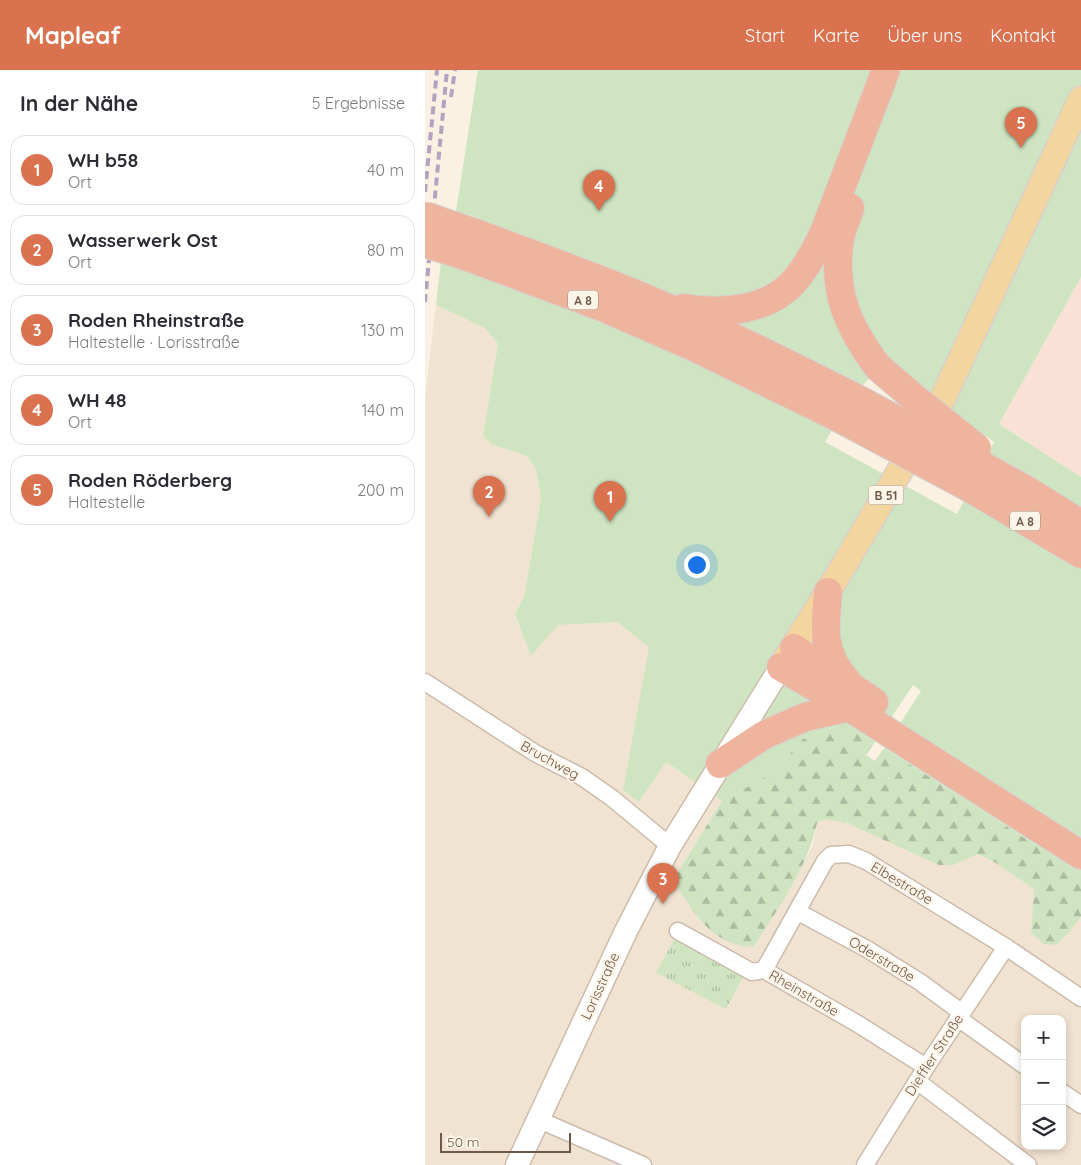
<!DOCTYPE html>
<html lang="de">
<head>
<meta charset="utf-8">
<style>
  body { margin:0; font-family:Quicksand,sans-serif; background:#f2f2f3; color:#2b2b33 }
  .controls { position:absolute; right:15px; bottom:15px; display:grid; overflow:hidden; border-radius:10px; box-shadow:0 2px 8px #0003 }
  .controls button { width:45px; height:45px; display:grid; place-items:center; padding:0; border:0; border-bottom:1px solid #e1e1e2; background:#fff; color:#2b2b33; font:25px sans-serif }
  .scale { position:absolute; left:15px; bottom:12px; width:131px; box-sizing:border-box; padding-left:5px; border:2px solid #6f584b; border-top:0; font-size:14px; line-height:18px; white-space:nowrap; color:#6f584b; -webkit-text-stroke:4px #fdf5e7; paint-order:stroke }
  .you { position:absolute; left:271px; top:494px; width:18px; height:18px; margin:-12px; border:4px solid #fff; border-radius:50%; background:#1a73e8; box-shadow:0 0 0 8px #1a73e833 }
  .badge { display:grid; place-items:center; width:32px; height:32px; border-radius:50%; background:#da7250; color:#fff; font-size:16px; font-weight:700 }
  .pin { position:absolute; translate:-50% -41px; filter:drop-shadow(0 1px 2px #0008) }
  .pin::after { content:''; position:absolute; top:26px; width:18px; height:15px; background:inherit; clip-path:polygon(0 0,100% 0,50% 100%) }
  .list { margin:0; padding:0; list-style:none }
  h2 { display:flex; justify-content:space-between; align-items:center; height:65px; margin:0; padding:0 20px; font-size:21px }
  h2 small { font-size:16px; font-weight:400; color:#7c7c81 }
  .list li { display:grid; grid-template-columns:32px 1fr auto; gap:15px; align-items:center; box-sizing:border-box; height:70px; margin:0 10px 10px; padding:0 10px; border:1px solid #e1e1e2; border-radius:15px }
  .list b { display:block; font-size:19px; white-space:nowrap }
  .list p { margin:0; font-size:16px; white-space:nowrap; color:#7c7c81 }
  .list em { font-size:16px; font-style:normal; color:#7c7c81 }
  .icon { flex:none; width:28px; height:28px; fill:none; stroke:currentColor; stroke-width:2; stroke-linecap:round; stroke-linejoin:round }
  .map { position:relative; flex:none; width:656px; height:1095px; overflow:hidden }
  header { display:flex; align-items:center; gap:30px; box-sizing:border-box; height:70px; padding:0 25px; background:#da7250; color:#fff }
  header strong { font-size:24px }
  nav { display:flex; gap:28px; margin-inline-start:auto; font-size:18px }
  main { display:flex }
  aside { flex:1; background:#fff }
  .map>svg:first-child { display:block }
  .residential { fill:#f1e3d1; fill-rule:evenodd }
  .commercial { fill:#f9e1d6 }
  .green { fill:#cfe5c2; fill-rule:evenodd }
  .forest { fill:url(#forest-firs) }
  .park { fill:url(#park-tufts) }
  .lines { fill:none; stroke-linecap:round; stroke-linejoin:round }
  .street-casing { stroke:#ccbbac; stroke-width:19 }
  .secondary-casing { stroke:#cebbaa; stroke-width:25 }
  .primary-casing { stroke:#d7d0cd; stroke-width:28 }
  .highway-casing { stroke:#d7d0cd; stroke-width:30 }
  .street { stroke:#fff; stroke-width:16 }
  .secondary { stroke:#fff; stroke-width:22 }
  .primary { stroke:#f3d69f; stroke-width:25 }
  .highway { stroke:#efb49d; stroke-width:28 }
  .rail { stroke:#b4a2c1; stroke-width:4; stroke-dasharray:8 5; stroke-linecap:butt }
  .highway-bridge-casing { stroke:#d7d0cd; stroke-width:30; stroke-linecap:butt }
  .highway-bridge { stroke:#efb49d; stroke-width:28 }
  .labels { text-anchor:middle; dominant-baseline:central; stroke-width:4.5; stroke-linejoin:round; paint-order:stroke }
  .shield { fill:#fdf5e7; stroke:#9a877a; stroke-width:1 }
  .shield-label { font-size:12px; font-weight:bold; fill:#6f584b }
  .street-label { font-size:14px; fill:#6f584b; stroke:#fdf5e7 }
</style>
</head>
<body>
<header>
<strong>Mapleaf</strong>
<nav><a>Start</a><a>Karte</a><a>Über uns</a><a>Kontakt</a></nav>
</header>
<main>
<aside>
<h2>In der Nähe<small>5 Ergebnisse</small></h2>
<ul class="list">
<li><span class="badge">1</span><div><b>WH b58</b><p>Ort</p></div><em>40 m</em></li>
<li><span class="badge">2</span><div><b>Wasserwerk Ost</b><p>Ort</p></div><em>80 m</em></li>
<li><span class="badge">3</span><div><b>Roden Rheinstraße</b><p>Haltestelle · Lorisstraße</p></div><em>130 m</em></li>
<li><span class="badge">4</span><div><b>WH 48</b><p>Ort</p></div><em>140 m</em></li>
<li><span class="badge">5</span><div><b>Roden Röderberg</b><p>Haltestelle</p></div><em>200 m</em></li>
</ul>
</aside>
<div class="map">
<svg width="656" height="1095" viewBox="0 0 656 1095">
  <defs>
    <pattern id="forest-firs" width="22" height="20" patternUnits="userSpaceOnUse" patternTransform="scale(1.25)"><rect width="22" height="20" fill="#cfe5c2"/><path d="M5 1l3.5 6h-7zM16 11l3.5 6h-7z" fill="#acbca0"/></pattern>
    <pattern id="park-tufts" width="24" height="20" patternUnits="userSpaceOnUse" patternTransform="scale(1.25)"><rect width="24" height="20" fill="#cfe5c2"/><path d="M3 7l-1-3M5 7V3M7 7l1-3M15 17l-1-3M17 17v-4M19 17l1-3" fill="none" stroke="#acbca0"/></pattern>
  </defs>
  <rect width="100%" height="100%" fill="#faf1e2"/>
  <!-- residential -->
  <path class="residential" d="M11 235 60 258 73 274 58 365 66 374 102 386 111 400 116 429 99 527 90 544 106 585 133 555 192 552 225 577 198 720 214 732 241 692 297 731 248 810 362 824 388 775 392 753 401 748 422 753 529 795 553 784 571 793 609 819 606 863 644 862 656 847V1095H0V328ZM600 949H637V1076H600Z"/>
  <!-- commercial -->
  <path class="commercial" d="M656 207V407L574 354Z"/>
  <!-- green -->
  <path class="green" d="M53 0H656V207L574 354 656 407V804L459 678 496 621 488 615 450 672 426 659H402L378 669 348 703 297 731 241 692 214 732 198 720 224 577 192 552 133 555 106 586 90 544 99 527 116 429 111 400 102 386 66 374 58 365 73 274 60 258 11 235 16 191 39 199 54 148 31 141ZM464 288 496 318 569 372 532 444 400 372 427 326Z"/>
  <!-- forest -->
  <path class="forest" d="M402 659H426L450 672 441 685 450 691 459 678 656 804V847L644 862 631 875 619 874 606 863 609 819 571 793 553 784 529 795H514L422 753 401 749 392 753C382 799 353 839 328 877 285 875 269 842 248 810L297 731 348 703 378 669Z"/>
  <!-- park -->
  <path class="park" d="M249 869 319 905 301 939 231 903Z"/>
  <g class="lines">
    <!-- street casing -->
    <g class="street-casing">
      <g id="street">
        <path d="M0 612 110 683 157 707 187 728 245 776"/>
        <path d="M373 842 442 879 495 912 536 942"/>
        <path d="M253 861 327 902 339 900 433 954 501 997"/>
        <path d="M339 900 400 791 406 785 424 784 441 791 581 877 656 928"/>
        <path d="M533 948 600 996"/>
        <path d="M492 1011 603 1095"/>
        <path d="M637 1022 656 1035"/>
        <path d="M112 1049 218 1095"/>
        <path d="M440 1095 501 997 581 877"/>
      </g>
    </g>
    <!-- secondary casing -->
    <g class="secondary-casing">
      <path id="secondary" d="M92 1095 201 861 245 776 356 597"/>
    </g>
    <!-- primary casing -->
    <g class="primary-casing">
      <path id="primary" d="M357 595 403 522 518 328 656 29"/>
    </g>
    <!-- highway casing -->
    <g class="highway-casing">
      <g id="highway">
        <path d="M425 138C422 148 417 158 415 168 407 220 422 256 453 297"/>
        <path d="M50 163C112 186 174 208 234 234 300 262 363 294 427 326"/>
        <path d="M43 187 177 237 271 278 414 348"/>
        <path d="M258 238C297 244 345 242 372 208 383 195 390 180 398 165L461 0"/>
        <path d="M556 395 603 421 656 454"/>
        <path d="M545 418 656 484"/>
        <path d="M403 522C400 556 396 583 421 610"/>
        <path d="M369 578 449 632"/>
        <path d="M356 597 424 637 656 785"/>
        <path d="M295 694 339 665 380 647 424 637"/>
      </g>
    </g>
    <!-- street -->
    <use href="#street" class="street"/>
    <!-- secondary -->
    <use href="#secondary" class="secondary"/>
    <!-- primary -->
    <use href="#primary" class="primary"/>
    <!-- highway -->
    <use href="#highway" class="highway"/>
    <!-- rail -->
    <g class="rail">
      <path d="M26 27 30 0"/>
      <path d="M0 122 12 0"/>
      <path d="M0 232 22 0"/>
    </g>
    <!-- highway-bridge casing -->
    <g class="highway-bridge-casing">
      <g id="highway-bridge">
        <path d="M0 146 50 163"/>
        <path d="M0 173 43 187"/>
        <path d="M453 297 488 327 552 378"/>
        <path d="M427 326 556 395"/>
        <path d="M414 348 545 418"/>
      </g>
    </g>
    <!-- highway-bridge -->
    <use href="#highway-bridge" class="highway-bridge"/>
  </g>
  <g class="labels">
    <!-- shield labels -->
    <g class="shield">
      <rect x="143" y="220.5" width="30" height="19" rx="4"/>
      <rect x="443.5" y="415.5" width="35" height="19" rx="4"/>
      <rect x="585" y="441.5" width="30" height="19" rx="4"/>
    </g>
    <g class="shield-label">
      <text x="158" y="230">A 8</text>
      <text x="461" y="425">B 51</text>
      <text x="600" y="451">A 8</text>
    </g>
    <!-- street labels -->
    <g class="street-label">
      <text transform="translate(125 690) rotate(29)">Bruchweg</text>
      <text transform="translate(477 813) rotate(31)">Elbestraße</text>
      <text transform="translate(457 889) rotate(31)">Oderstraße</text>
      <text transform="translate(175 916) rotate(-65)">Lorisstraße</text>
      <text transform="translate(379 923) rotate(30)">Rheinstraße</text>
      <text transform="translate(509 985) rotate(-57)">Dieffler Straße</text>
    </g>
  </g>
</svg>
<div class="controls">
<button>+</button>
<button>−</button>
<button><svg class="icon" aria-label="layers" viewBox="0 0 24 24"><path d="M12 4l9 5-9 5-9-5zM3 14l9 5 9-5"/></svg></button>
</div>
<div class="scale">50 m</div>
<div class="you"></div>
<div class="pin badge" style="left:185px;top:452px">1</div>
<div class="pin badge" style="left:64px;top:447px">2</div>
<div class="pin badge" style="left:238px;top:834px">3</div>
<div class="pin badge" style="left:174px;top:141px">4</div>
<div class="pin badge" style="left:596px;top:78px">5</div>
</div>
</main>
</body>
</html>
